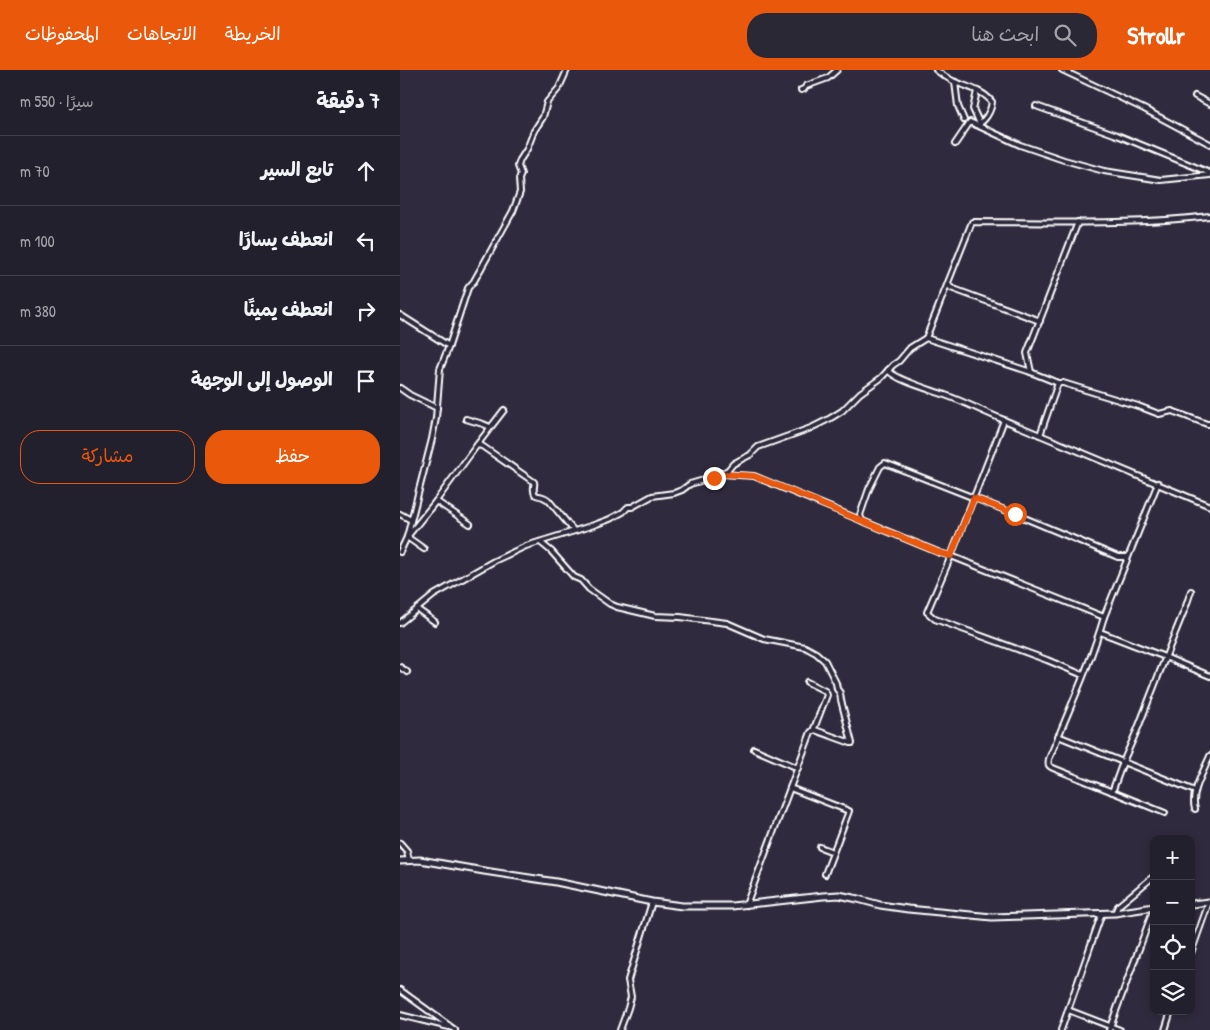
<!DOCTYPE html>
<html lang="ar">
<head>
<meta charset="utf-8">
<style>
  body { margin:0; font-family:"Patrick Hand","Playpen Sans Arabic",sans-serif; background:#2b2836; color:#f1f3f6; direction:rtl }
  .controls { position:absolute; right:15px; bottom:15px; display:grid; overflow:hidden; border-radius:10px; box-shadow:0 2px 8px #0003 }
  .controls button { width:45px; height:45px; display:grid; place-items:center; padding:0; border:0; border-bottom:1px solid #403e4a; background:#23202e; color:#f1f3f6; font:25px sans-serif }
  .stop { position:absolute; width:15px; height:15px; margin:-11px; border:4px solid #ea580c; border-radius:50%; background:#fff }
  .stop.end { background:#ea580c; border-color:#fff; box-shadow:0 1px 5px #0008 }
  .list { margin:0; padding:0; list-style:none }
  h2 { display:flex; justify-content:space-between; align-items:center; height:65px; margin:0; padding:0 20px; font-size:21px }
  h2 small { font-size:16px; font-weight:400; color:#a3a3aa }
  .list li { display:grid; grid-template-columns:32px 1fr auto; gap:15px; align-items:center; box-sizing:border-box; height:70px; padding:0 20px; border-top:1px solid #403e4a }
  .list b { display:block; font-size:19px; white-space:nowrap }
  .list em { font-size:16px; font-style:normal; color:#a3a3aa }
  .actions { display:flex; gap:10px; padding:15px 20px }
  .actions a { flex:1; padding:11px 0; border:1px solid #ea580c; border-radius:20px; text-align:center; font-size:18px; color:#ea580c }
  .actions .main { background:#ea580c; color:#fff }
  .icon { flex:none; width:28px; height:28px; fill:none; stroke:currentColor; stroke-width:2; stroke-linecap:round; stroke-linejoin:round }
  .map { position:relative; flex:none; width:810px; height:960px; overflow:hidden; direction:ltr }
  header { display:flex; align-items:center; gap:30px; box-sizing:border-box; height:70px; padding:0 25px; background:#ea580c; color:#fff }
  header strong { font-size:24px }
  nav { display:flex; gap:28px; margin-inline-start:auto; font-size:18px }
  .search { width:350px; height:45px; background:#2b2836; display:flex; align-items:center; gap:12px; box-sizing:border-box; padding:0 18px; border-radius:20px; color:#a3a3aa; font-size:19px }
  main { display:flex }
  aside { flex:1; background:#23202e }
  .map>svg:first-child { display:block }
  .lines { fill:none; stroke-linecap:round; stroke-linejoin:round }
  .street-casing { stroke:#fff; stroke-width:8 }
  .secondary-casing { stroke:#fff; stroke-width:9 }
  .street { stroke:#2f2a3d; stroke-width:4 }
  .secondary { stroke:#2f2a3d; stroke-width:5 }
  .route { stroke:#ea580c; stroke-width:6 }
</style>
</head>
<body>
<header>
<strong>Strollr</strong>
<div class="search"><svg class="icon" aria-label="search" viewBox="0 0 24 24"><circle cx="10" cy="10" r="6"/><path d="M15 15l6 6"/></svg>ابحث هنا</div>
<nav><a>الخريطة</a><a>الاتجاهات</a><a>المحفوظات</a></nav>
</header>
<main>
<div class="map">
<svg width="810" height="960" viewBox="0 0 810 960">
  <rect width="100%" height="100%" fill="#2f2a3d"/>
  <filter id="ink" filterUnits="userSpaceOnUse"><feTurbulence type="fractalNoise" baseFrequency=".02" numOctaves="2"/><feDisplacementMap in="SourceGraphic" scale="10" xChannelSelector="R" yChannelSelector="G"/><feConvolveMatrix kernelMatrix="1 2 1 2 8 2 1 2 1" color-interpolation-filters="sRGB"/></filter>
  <g filter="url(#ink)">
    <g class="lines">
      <!-- street casing -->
      <g class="street-casing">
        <g id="street">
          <path d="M536 0C541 4 547 8 553 11 566 17 583 20 592 32 591 41 585 52 576 55"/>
          <path d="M662 0 744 39 810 74"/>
          <path d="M555 12 558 36 564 50"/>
          <path d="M401 20 404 19 406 16 428 8 437 0"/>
          <path d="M577 21 573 39 580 54"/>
          <path d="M795 26 810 34"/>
          <path d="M636 36 717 65 810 103"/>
          <path d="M555 74 570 52 620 75 664 90 704 101 761 110 810 105"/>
          <path d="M548 214 551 218 640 251"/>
          <path d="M0 245 49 276 40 299 36 348 32 369 7 467 0 482"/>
          <path d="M49 276 68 218 74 211 113 141 120 122 119 109 121 104 118 96 120 90 127 79 134 61 143 47 147 32 159 18 167 0"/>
          <path d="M488 300C495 310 532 320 545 325 565 332 584 342 604 350"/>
          <path d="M631 302 627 283 678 152"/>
          <path d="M658 313 628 301 526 268 572 152C651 152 733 155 810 146"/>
          <path d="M0 318 10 325 37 338"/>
          <path d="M66 349 83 354 90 357"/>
          <path d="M640 365 658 313H663L738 336 759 344 772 341 807 354H810"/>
          <path d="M77 375 104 340"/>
          <path d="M321 404 354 406 540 483 551 486 604 350 810 436"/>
          <path d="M36 431 70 454"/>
          <path d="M0 444 11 450"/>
          <path d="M462 451 460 445 469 419 480 397 485 393 615 444 718 487H727"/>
          <path d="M140 472 151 481 174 507 181 510 189 519 210 534 217 537 255 546 280 547 327 553 364 569 405 577 416 583 425 591 436 613 437 619 440 623 441 630 452 673"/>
          <path d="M24 479 7 467 36 431 77 375 82 376 134 412C135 415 133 418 134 421 134 427 139 425 143 427 146 428 148 429 150 432L174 461"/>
          <path d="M17 539 35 552"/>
          <path d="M704 547 758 413"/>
          <path d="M0 553 34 525 94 491 126 476 194 455 210 449 223 442 228 437H232L252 426 274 423 282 420 290 414 314 407 328 400 333 394 340 390 350 385 358 377 411 358 429 349 442 341 460 323 481 308 493 295 499 291 510 278 526 268"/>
          <path d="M700 562 765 587 810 606"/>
          <path d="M0 597 7 602"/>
          <path d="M683 605 647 590 535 549 527 542 551 486 704 547C690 595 668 642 649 689 648 694 648 696 653 698L765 743"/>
          <path d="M407 612 425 621 427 625 413 661"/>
          <path d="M658 666 723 692 738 658 771 573 786 536 791 521"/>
          <path d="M354 679 398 698"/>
          <path d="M390 718 449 741 425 804"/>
          <path d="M712 722 723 692 795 721"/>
          <path d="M795 739C790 723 804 701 810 686"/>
          <path d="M0 773 7 781 9 790"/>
          <path d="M420 777 433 782"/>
          <path d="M346 835 411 662 415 660 451 673"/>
          <path d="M715 843 718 836 754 806"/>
          <path d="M791 883 809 832"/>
          <path d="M0 920 55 960"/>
          <path d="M668 940 720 960"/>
          <path d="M0 945 49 957"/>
          <path d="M220 960 228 938 231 927 228 910 252 832"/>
          <path d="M661 960 702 843"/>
          <path d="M709 960 754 838"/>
          <path d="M765 960 771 941"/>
        </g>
      </g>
      <!-- secondary casing -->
      <g class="secondary-casing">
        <g id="secondary">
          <path d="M0 791 20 790 84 801 156 812 252 832 282 836H332L423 826 439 825 458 829 480 835 508 839 592 847 715 843 754 837"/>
          <path d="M791 834 810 832"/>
        </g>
      </g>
      <!-- street -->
      <use href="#street" class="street"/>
      <!-- secondary -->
      <use href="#secondary" class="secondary"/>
    </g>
  </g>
  <g class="lines" filter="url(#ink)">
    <!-- route -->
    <path class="route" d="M314 408 321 404 354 406 418 432 421 434 540 483 551 486 574 428 615 444"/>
  </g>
</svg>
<div class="controls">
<button>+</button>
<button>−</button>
<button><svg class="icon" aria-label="locate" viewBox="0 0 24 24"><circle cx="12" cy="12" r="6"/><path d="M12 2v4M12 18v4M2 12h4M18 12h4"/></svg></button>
<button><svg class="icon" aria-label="layers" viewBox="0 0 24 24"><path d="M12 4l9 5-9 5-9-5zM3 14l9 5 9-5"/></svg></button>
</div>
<div class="stop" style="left:615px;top:444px"></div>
<div class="stop end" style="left:314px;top:408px"></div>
</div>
<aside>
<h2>7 دقيقة<small>سيرًا · 550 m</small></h2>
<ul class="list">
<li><svg class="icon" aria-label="ahead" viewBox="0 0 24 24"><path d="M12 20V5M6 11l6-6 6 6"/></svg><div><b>تابع السير</b></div><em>70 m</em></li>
<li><svg class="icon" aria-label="left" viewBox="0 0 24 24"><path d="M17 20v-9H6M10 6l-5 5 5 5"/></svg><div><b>انعطف يسارًا</b></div><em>100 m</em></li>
<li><svg class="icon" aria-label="right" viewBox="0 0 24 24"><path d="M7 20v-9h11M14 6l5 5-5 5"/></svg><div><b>انعطف يمينًا</b></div><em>380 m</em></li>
<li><svg class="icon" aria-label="arrive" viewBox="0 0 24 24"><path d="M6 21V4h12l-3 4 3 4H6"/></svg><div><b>الوصول إلى الوجهة</b></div></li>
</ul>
<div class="actions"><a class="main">حفظ</a><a>مشاركة</a></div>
</aside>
</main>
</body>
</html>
